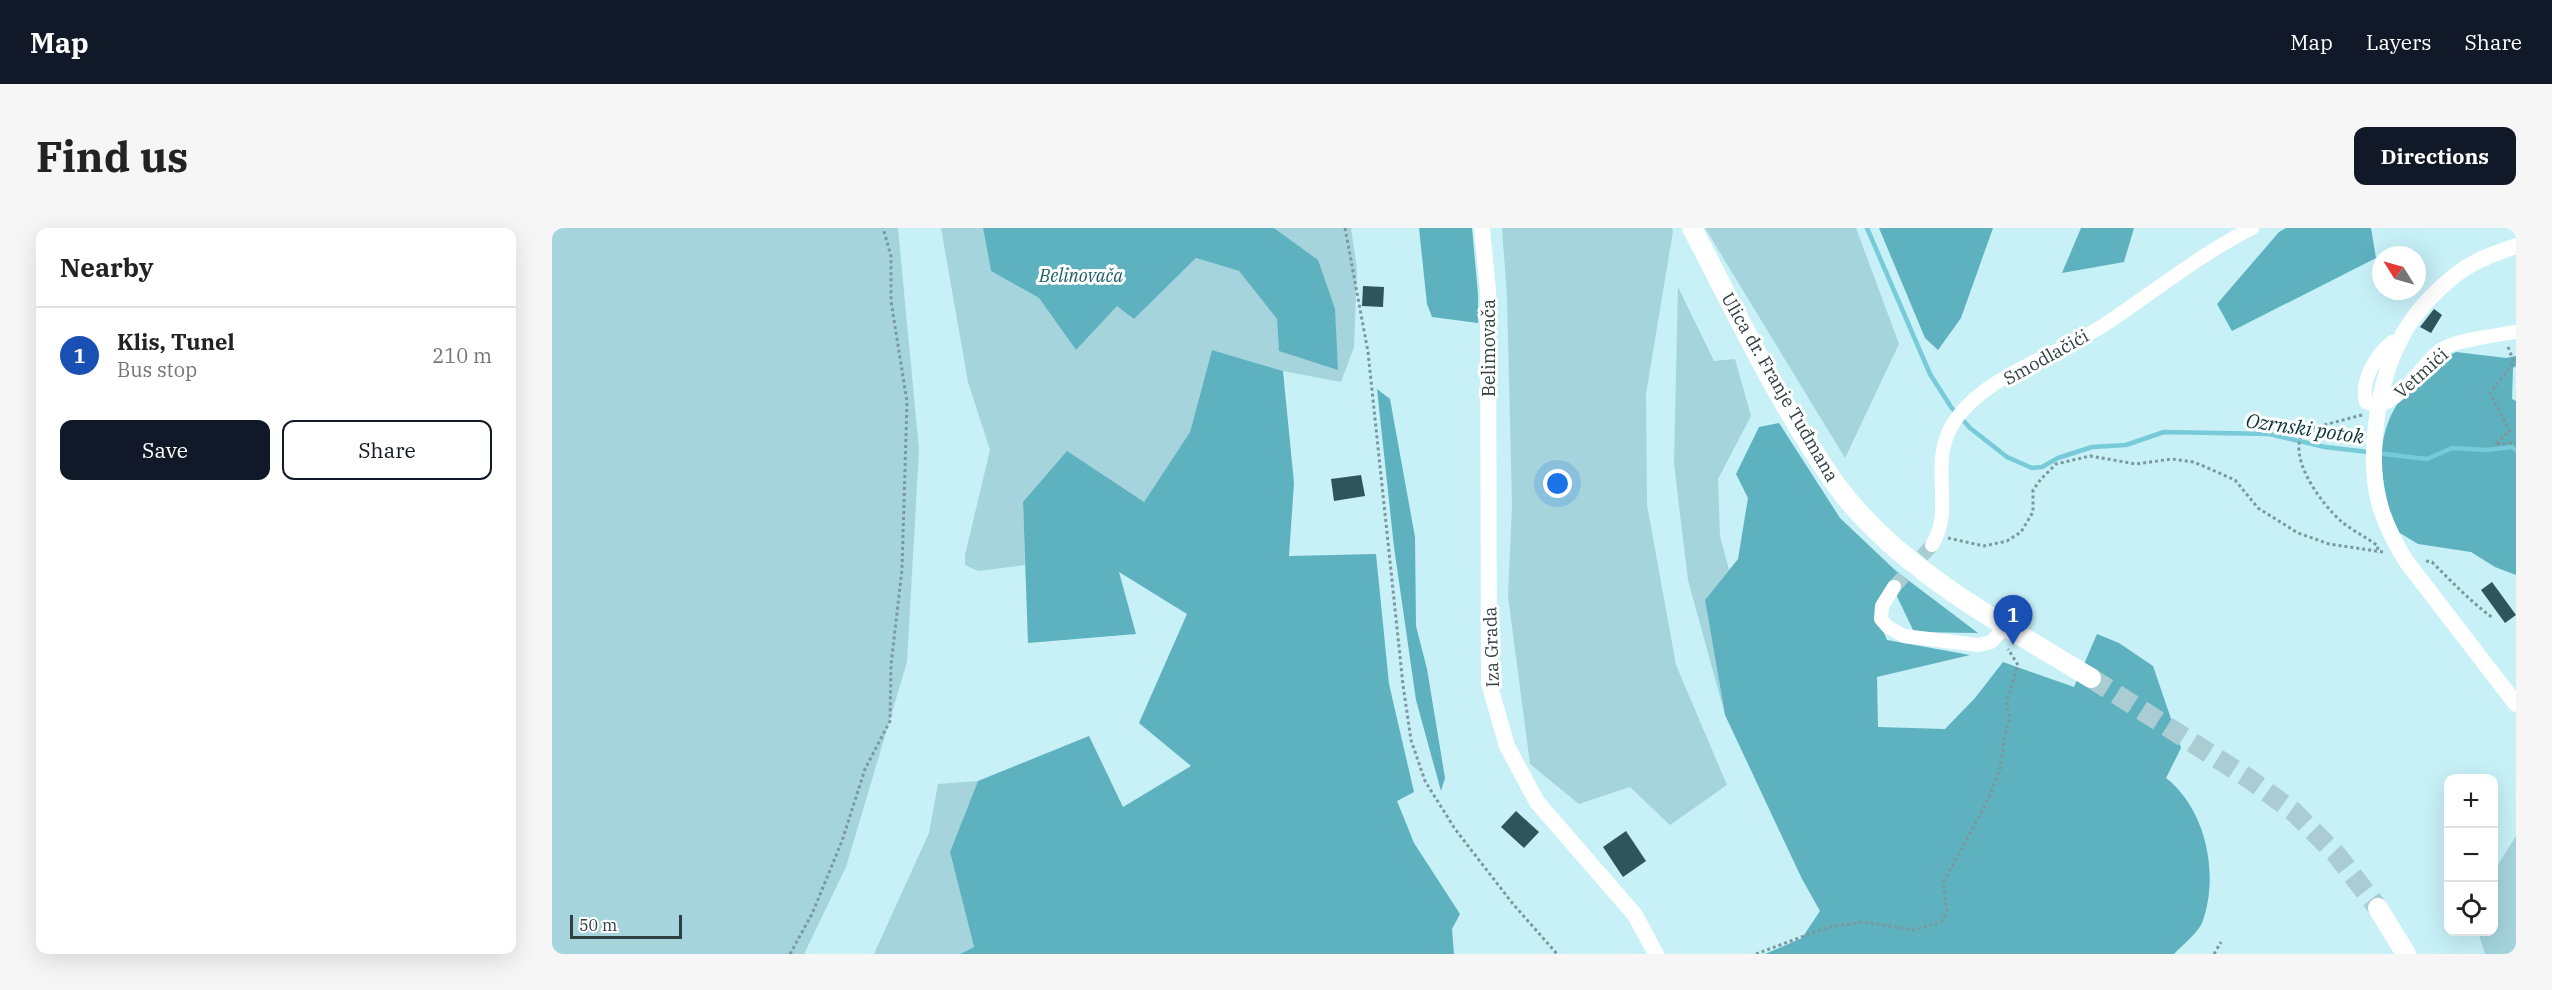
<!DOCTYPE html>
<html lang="en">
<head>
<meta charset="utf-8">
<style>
  body { margin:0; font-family:"IBM Plex Serif",serif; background:#f6f6f6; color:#222 }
  .controls { position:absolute; right:18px; bottom:18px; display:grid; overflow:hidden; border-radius:12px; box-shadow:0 6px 24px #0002 }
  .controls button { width:54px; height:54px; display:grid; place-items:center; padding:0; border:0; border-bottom:2px solid #e0e0e0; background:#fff; color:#222; font:30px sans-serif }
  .compass { position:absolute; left:1820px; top:18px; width:54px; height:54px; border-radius:50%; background:#fff; box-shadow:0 6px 24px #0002; rotate:307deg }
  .scale { position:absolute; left:18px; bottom:15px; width:112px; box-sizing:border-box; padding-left:6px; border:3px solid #2f3f42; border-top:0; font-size:16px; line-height:21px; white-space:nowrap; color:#2f3f42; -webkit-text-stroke:4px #fff; paint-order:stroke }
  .you { position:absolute; left:1006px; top:256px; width:21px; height:21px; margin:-15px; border:4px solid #fff; border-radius:50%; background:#1a73e8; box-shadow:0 0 0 9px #1a73e833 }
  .badge { display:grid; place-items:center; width:39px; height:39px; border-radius:50%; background:#111827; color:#fff; font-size:20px; font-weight:700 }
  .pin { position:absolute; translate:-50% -50px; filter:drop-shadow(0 2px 3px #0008) }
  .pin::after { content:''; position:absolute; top:32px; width:21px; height:18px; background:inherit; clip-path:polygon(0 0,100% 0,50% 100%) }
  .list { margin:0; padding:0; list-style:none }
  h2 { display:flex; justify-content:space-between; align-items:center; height:78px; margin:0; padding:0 24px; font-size:26px }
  h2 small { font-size:20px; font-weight:400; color:#767676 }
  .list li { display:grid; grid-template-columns:39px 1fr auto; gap:18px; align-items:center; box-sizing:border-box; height:96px; padding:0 24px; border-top:2px solid #e0e0e0 }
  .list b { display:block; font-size:22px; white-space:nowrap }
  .list p { margin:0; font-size:20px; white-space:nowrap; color:#767676 }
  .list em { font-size:20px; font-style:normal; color:#767676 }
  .actions { display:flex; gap:12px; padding:18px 24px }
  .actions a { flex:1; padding:14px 0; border:2px solid #111827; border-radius:12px; text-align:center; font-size:21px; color:#111827 }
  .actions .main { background:#111827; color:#fff }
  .icon { flex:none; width:33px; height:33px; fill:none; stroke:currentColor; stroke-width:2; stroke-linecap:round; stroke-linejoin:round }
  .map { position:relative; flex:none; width:1964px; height:726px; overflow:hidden; border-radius:12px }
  header { display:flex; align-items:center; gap:36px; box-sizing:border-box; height:84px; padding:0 30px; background:#111827; color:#fff }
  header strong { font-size:28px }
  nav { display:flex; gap:33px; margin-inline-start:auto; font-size:21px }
  .intro { display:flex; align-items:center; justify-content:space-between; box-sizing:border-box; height:144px; padding:0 36px }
  h1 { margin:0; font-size:42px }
  .button { padding:15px 27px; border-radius:12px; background:#111827; color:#fff; font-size:21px; font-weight:700 }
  main { display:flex; gap:36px; padding:0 36px }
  aside { flex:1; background:#fff; border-radius:12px; box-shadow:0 6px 24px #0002 }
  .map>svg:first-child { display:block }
  .green { fill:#a5d4dd }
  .forest { fill:#5eb1bf }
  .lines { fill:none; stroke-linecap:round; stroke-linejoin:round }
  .stream { stroke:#77cad7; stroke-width:4.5 }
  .building { fill:#2f545b }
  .minor-tunnel { stroke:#a9cdd3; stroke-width:14; stroke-dasharray:14 7; stroke-linecap:butt }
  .secondary-tunnel { stroke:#a9cdd3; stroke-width:20; stroke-dasharray:20 10; stroke-linecap:butt }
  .path { stroke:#7b989d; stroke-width:3; stroke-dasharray:3 3; stroke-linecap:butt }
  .minor { stroke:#fff; stroke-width:14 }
  .tertiary { stroke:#fff; stroke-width:16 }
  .secondary { stroke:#fff; stroke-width:20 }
  .labels { text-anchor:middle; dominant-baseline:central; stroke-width:6; stroke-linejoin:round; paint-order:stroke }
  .park-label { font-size:18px; font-style:italic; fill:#185d67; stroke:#fff }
  .street-label { font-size:18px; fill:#2f3f42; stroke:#fff }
  .water-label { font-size:20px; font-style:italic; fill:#0b343a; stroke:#fff }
</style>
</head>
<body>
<header>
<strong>Map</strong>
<nav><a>Map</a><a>Layers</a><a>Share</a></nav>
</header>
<div class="intro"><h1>Find us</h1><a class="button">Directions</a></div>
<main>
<aside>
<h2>Nearby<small></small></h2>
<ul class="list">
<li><span class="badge" style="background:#1a4fb4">1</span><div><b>Klis, Tunel</b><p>Bus stop</p></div><em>210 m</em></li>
</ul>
<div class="actions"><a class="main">Save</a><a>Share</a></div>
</aside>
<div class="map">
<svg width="1964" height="726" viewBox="0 0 1964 726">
  <rect width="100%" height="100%" fill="#c7f0f7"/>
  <!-- green -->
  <g class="green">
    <path d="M0 0H346L367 222 355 434 294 639 252 726H0Z"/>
    <path d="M389 0H431L439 43 487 70 524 122 565 77 582 91 644 30 687 43 725 91 766 33 722 0H799L805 41 802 119 789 154 731 143 660 122 638 204 592 274H471L473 337 426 343 413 337V327L438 222 416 154Z"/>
    <path d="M950 0H1120L1121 3 1094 166 1095 277 1124 437 1175 557 1118 597 1078 559 1027 576 978 536 956 368 960 278 955 68Z"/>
    <path d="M1153 0H1304L1347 116 1293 230Z"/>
    <path d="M1126 59 1162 133 1183 131 1199 188 1166 251 1168 308 1177 342 1153 372 1173 487 1136 352 1122 236Z"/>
    <path d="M426 553 398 624 422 719 408 726H322L377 605 386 556Z"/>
    <path d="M1964 608V726H1933L1926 704H1942V643Z"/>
  </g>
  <!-- forest -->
  <g class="forest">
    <path d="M431 0H722L766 32 783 81 786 142 727 123 725 91 687 43 644 30 582 91 565 78 524 122 487 70 439 43Z"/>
    <path d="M867 0H920L926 66V95L880 89 875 76Z"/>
    <path d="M1327 0H1441L1409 90 1386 122 1373 110Z"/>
    <path d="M1529 0H1582L1572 34 1510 45Z"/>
    <path d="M1734 0H1819L1824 30 1680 103 1665 76 1727 4Z"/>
    <path d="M660 122 731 143 742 255 737 328 824 326 837 456 862 564 845 573 862 615 908 686 900 701 902 726H408L422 719 398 624 426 553 537 508 571 579 639 538 587 495 635 386 567 344 584 406 476 415 471 274 515 223 592 274 638 204Z"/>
    <path d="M1904 124 1954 130 1964 128V138L1961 140 1960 171 1964 173V347L1943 339 1919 324 1866 316 1843 302C1828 249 1818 206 1857 160L1863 163 1883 135Z"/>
    <path d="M825 161 838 171 863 309 864 398 875 441 893 550 889 563 864 472 842 319Z"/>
    <path d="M1227 195 1288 290 1344 343 1426 405 1362 404 1340 358 1327 393 1335 412 1418 427 1325 449 1326 499 1393 501 1423 470 1451 434 1522 459 1545 406 1567 415 1601 438 1629 520 1614 550C1654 581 1668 647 1650 695 1645 706 1630 717 1622 726H1213L1250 710 1268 683 1250 651 1173 487 1153 372 1186 331 1196 270 1184 246 1207 199Z"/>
  </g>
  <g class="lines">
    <!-- stream -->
    <path class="stream" d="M1315 0 1378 146 1399 179 1418 200 1455 229 1480 240 1490 239 1506 230 1540 219 1574 217 1612 204 1717 206 1773 219 1875 231 1900 220 1934 222 1960 219 1964 222"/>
  </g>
  <!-- building -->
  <g class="building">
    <path d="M811 58 832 59 831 79 810 78Z"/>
    <path d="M1882 81 1890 87 1879 105 1868 99Z"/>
    <path d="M809 247 813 268 782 273 779 251Z"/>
    <path d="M1940 354 1964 387 1953 395 1929 362Z"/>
    <path d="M964 583 987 604 972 620 949 599Z"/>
    <path d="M1074 603 1094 633 1071 649 1051 619Z"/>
  </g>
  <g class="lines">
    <!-- minor-tunnel -->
    <path class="minor-tunnel" d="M1342 359 1380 317"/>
    <!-- secondary-tunnel -->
    <path class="secondary-tunnel" d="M1539 450 1696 550 1741 583 1784 626 1826 680"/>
    <!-- path -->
    <g class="path">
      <path d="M793 0 816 124 851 457 859 512 873 553 903 601 961 676 1005 726"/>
      <path d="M1956 119 1962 134 1938 165 1958 203 1943 216 1964 215"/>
      <path d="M1810 187 1753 202C1732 226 1770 277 1790 294 1801 303 1814 309 1826 318L1825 325"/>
      <path d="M1396 310 1432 318 1455 313 1469 304 1481 284V262L1489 251 1504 236 1538 228 1584 236 1620 231 1642 234 1683 252 1706 280 1746 305 1777 316 1831 324"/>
      <path d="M1874 333 1880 334C1900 354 1919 374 1941 390"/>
      <path d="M238 726 260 686 290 613 313 541 338 493 339 437 350 341 355 174 339 73V28L331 0"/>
      <path d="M1204 726 1276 699 1312 694 1362 702 1389 694 1395 683 1391 655 1435 574 1448 541 1453 506 1458 490 1454 476 1466 437 1456 421"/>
      <path d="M1662 726 1669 714"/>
    </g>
    <!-- minor -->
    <g class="minor">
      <path d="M1846 114H1840C1824 127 1808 153 1814 174 1843 190 1869 132 1892 120 1906 112 1946 107 1964 104"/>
      <path d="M1380 317C1403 280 1377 240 1399 199 1428 148 1505 128 1552 97 1602 64 1647 27 1700 0"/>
      <path d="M1342 359 1330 378 1329 391 1336 399 1352 408 1426 417 1439 414 1454 398"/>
    </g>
    <!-- tertiary -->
    <g class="tertiary">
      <path d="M930 0 936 62 937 455 955 518 985 574 1083 687 1104 726"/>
      <path d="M1964 18C1944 25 1923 32 1906 45 1883 63 1860 87 1847 114 1825 158 1813 236 1830 284 1836 301 1844 317 1854 333L1964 476"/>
    </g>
    <!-- secondary -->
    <g class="secondary">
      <path d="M1140 0C1184 84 1230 182 1285 258 1346 341 1452 397 1539 450"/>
      <path d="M1826 680 1854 726"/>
    </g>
  </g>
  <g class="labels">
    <!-- park labels -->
    <g class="park-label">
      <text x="529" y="47">Belinovača</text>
    </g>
    <!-- street labels -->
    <g class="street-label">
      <text transform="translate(936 120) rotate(-90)">Belimovača</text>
      <text transform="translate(1494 129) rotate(-29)">Smodlačići</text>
      <text transform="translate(1869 145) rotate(-42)">Vetmići</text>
      <text transform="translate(1228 159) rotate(60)">Ulica dr. Franje Tuđmana</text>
      <text transform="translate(939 419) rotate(-92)">Iza Grada</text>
    </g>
    <!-- water labels -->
    <g class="water-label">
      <text transform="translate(1753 200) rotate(8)">Ozrnski potok</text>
    </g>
  </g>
</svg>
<div class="controls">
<button>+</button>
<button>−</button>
<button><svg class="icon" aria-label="locate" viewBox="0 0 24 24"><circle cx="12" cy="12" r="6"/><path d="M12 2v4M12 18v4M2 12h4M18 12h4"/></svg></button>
</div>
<svg class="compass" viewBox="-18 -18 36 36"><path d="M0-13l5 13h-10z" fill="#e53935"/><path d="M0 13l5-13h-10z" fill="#767676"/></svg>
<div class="scale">50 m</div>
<div class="you"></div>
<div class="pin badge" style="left:1461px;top:417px;background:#1a4fb4">1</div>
</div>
</main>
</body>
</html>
